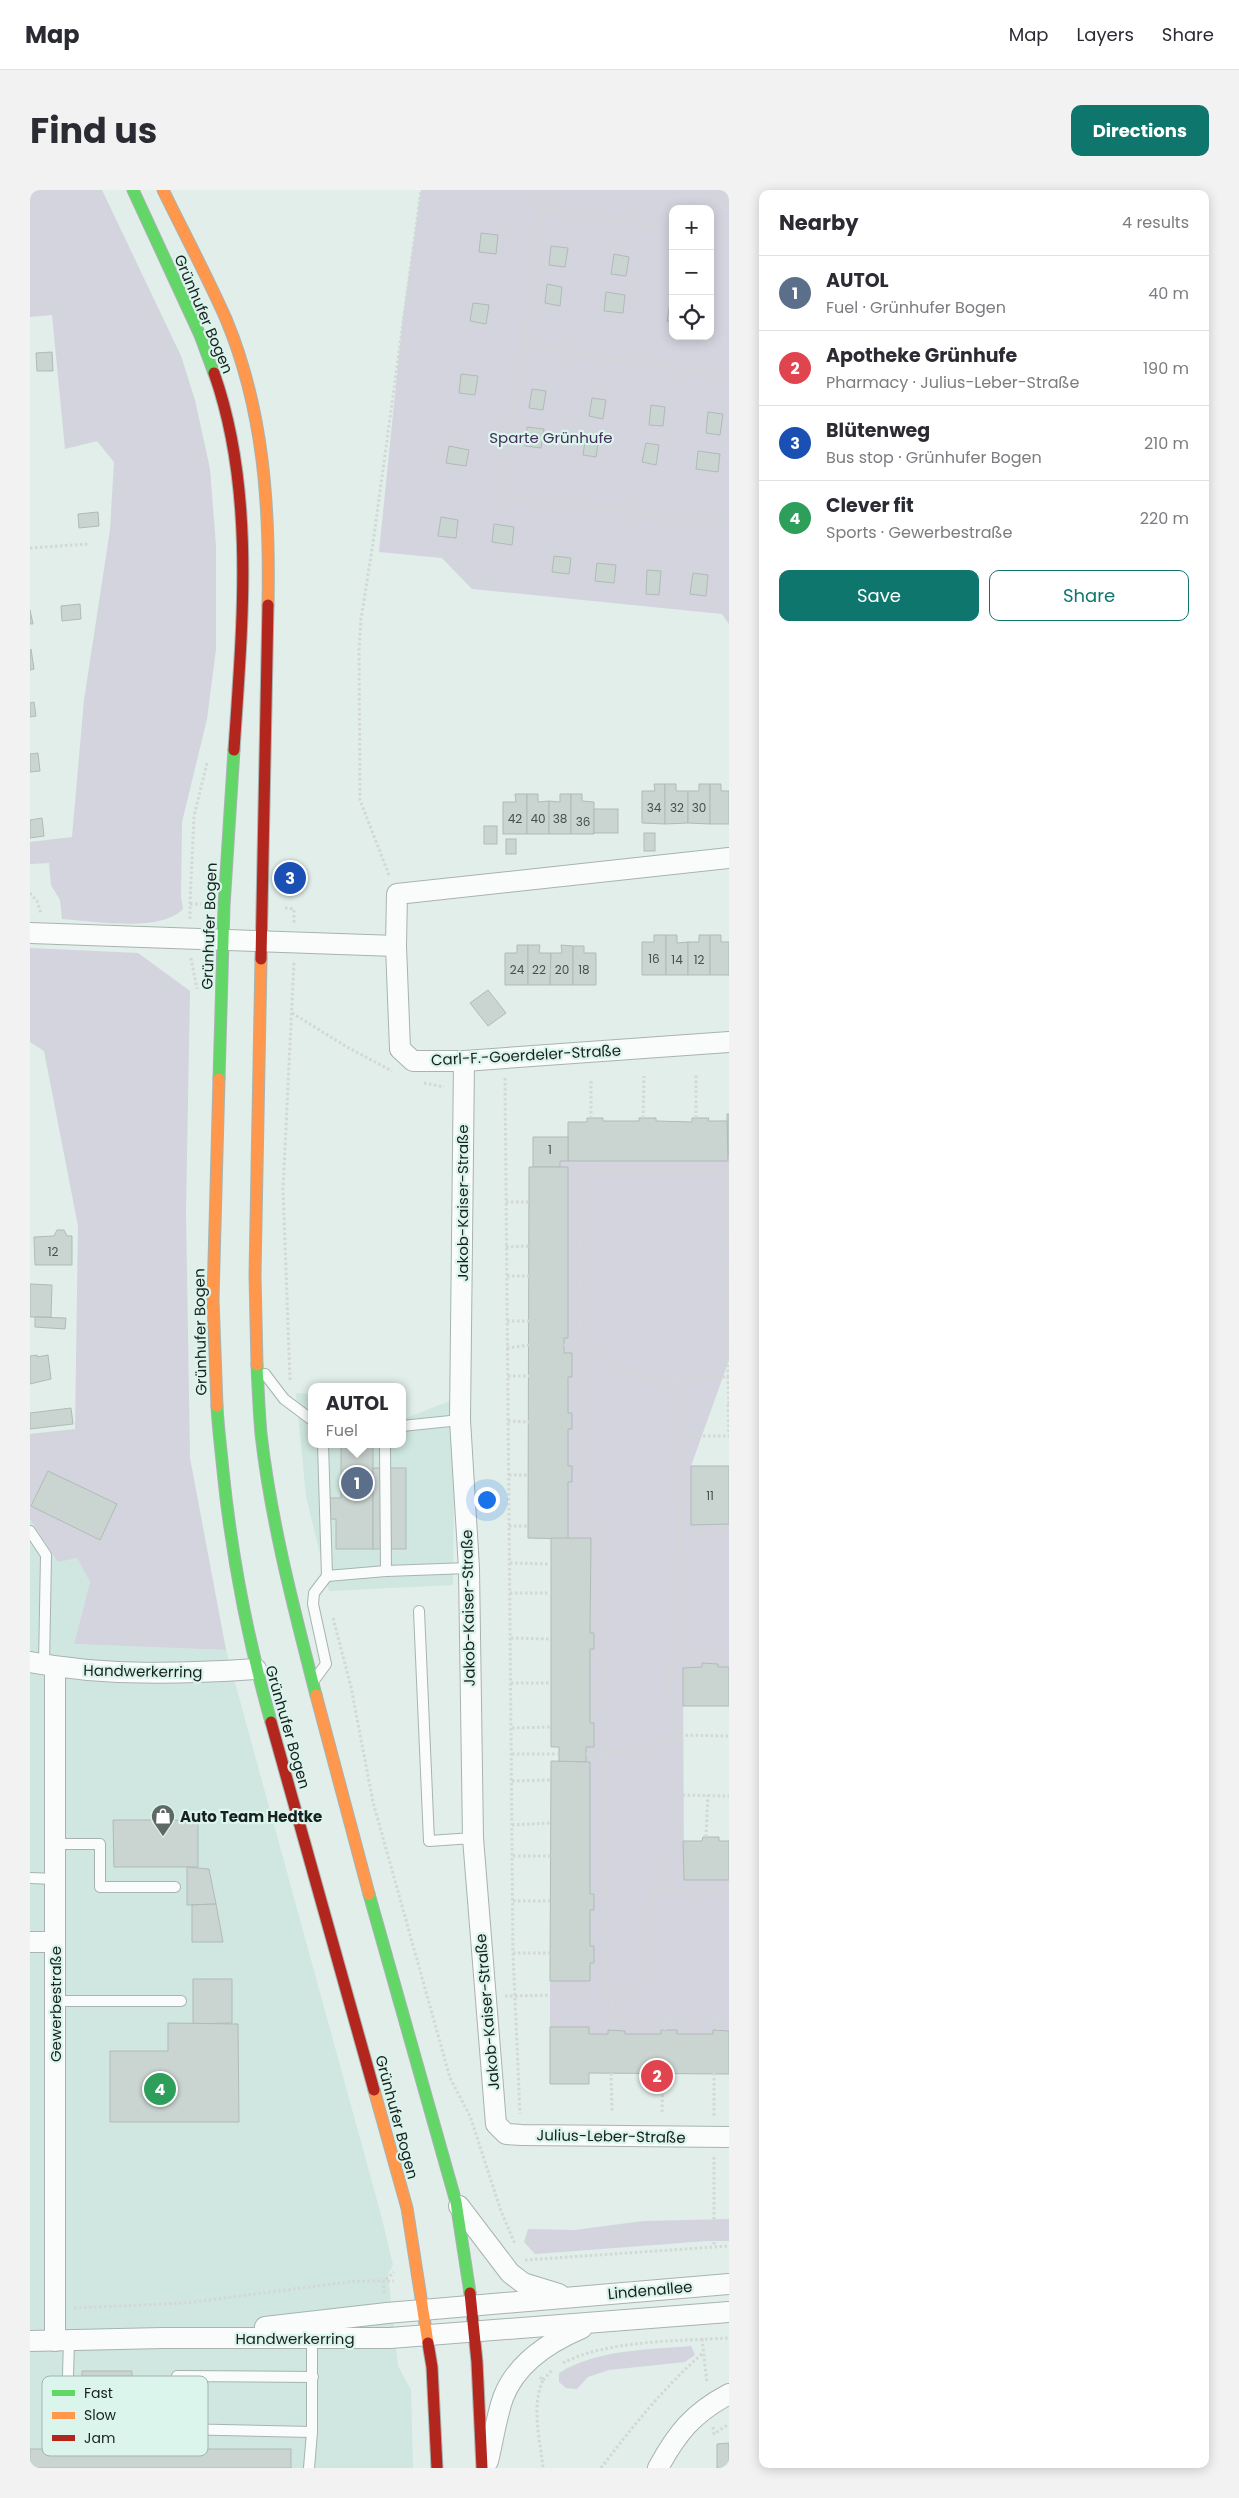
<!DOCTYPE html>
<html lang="en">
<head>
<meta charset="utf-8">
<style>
  body { margin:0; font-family:Poppins,sans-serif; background:#f2f2f3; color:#2b2b33 }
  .controls { position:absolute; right:15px; top:15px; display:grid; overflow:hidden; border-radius:10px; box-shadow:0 2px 12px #0003 }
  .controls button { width:45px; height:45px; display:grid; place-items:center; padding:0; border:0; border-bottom:1px solid #e1e1e2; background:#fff; color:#2b2b33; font:25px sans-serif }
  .you { position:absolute; left:456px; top:1309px; width:18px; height:18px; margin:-12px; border:4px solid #fff; border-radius:50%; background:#1a73e8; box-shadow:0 0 0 8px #1a73e833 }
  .badge { display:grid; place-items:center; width:32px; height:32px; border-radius:50%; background:#0f766e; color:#fff; font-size:16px; font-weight:700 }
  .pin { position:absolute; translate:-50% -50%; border:2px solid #fff; box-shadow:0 1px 5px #0006 }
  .popup { position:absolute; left:278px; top:1193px; width:98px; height:65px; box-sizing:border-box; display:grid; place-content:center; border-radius:10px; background:#fff; filter:drop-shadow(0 1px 4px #0005); font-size:16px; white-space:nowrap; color:#7c7c81 }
  .popup b { font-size:19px; color:#2b2b33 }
  .popup::after { content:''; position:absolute; left:50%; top:100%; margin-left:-10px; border:10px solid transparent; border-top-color:#fff }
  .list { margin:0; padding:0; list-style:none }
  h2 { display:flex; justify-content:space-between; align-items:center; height:65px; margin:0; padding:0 20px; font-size:21px }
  h2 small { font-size:16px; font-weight:400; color:#7c7c81 }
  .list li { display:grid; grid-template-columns:32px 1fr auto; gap:15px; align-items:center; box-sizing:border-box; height:75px; padding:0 20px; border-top:1px solid #e1e1e2 }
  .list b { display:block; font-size:19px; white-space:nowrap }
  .list p { margin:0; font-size:16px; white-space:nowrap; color:#7c7c81 }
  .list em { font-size:16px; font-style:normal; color:#7c7c81 }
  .actions { display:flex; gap:10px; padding:15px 20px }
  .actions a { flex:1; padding:11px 0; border:1px solid #0f766e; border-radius:10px; text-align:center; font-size:18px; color:#0f766e }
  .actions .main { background:#0f766e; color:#fff }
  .icon { flex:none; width:28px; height:28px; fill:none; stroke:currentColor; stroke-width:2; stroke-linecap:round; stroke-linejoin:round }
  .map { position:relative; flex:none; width:699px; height:2278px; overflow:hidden; border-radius:10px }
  header { display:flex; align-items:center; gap:30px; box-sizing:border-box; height:70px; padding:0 25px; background:#fff; border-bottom:1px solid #e1e1e2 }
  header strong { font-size:24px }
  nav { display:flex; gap:28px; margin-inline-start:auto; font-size:18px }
  .intro { display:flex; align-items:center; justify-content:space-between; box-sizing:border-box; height:120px; padding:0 30px }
  h1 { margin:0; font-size:35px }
  .button { padding:12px 22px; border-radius:10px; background:#0f766e; color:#fff; font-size:18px; font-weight:700 }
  main { display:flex; gap:30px; padding:0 30px }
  aside { flex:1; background:#fff; border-radius:10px; box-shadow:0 2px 12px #0003 }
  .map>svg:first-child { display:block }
  .built { fill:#cfe7e0 }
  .green { fill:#d3d4de; fill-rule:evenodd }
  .building { fill:#cad4d1; stroke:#b0bbb7 }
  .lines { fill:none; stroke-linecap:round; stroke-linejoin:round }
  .lane-casing { stroke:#a8b3b0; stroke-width:12 }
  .street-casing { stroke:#a8b3b0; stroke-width:22 }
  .fast-casing { stroke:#a8b3b0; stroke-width:13 }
  .slow-casing { stroke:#a8b3b0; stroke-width:13 }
  .jam-casing { stroke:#a8b3b0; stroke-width:13 }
  .path { stroke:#d3d8d6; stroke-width:3; stroke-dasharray:2.5 2.5; stroke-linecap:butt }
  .lane { stroke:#fafcfc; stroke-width:10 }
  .street { stroke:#fafcfc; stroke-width:20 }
  .fast { stroke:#63d668; stroke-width:11 }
  .slow { stroke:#ff974d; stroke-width:11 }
  .jam { stroke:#b3261e; stroke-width:11 }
  .labels { text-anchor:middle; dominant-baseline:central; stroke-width:4.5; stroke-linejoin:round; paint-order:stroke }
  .number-label { font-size:12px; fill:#464f4c }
  .street-label { font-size:15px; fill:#18211f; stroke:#dbf4ec }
  .park-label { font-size:15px; fill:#442d5b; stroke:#dbf4ec }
  .poi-label { font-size:15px; font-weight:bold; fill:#18211f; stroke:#dbf4ec; text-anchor:start }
  .key { fill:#dbf4ec; stroke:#a0b5ae; stroke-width:1 }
  .key-label { font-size:14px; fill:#18211f }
</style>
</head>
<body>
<header>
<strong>Map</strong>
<nav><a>Map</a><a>Layers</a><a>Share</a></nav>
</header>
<div class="intro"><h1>Find us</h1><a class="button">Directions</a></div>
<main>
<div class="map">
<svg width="699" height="2278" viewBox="0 0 699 2278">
  <rect width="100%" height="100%" fill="#e1eeea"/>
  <!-- built -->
  <g class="built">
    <path d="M266 1203 282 1204V1254H372V1223L376 1228 425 1209 423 1395 299 1401 276 1306Z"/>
    <path d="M0 1329 47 1368 60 1392 44 1454 196 1460 351 2025 363 2075 358 2084 368 2176 381 2200 383 2278H0Z"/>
  </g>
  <!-- green -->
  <g class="green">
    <path d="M0 0H72L151 166 165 210 180 279 186 356V459L177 529 152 632 151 707 153 719C130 743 63 731 32 729L30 710 21 695 19 673 0 674V652L42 647 54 510 80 340 84 272 67 251 35 259 22 125 0 127Z"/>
    <path d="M391 0H699V434L692 424 442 399 412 368 349 362 373 126ZM643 19H680V146H643Z"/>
    <path d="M0 758 108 763 160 801 156 1021 160 1268 196 1460 44 1454 60 1392 47 1368 28 1372 0 1329V1244L45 1239 48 1036 14 861 0 852Z"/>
    <path d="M697 964H699V1170L661 1276V1334H699V1477H688V1474L672 1473V1477L653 1478 654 1690H699V1841L684 1840 683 1844H647V1840H631V1844H595V1841L579 1840 578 1844H559V1837H520V1791H560V1773L564 1772V1756H560V1720H564V1704H560V1572H556V1557H564V1533H560V1459L564 1458V1443H560L561 1349H538V1292L542 1276H538V1239H542L541 1223H538V1187L542 1163H534L530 971H697Z"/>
    <path d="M699 2029V2051H677L505 2064 494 2052 498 2039 545 2040 613 2031Z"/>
    <path d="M661 2156 665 2165 655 2172 579 2180 558 2187 547 2199 536 2198 529 2192V2183C568 2159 617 2160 661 2156Z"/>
  </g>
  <!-- building -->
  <g class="building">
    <path d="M451 43 468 45 466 64 449 62Z"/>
    <path d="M521 56 538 58 535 77 519 75Z"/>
    <path d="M584 64 599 67 596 86 581 84Z"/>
    <path d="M517 94 532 97 530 116 515 113Z"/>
    <path d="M576 102 595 105 593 123 574 121Z"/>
    <path d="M640 112 643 113V132L637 131Z"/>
    <path d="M443 113 459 115 456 134 440 131Z"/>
    <path d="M22 162 23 181H7L6 163Z"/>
    <path d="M431 184 448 186 445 205 429 203Z"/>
    <path d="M502 199 516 201 513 220 499 218Z"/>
    <path d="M562 208 576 210 573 229 559 226Z"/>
    <path d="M621 215 635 217 633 236 619 235Z"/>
    <path d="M678 222 693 224 690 245 676 243Z"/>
    <path d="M497 237 514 239 511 258 495 256Z"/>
    <path d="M556 245 569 247 566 267 553 265Z"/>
    <path d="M616 253 629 255 626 275 612 272Z"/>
    <path d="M419 256 439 260 436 276 416 273Z"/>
    <path d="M668 261 690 264 688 282 666 279Z"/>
    <path d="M68 322 69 336 49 338 48 324Z"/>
    <path d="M411 327 428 330 426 348 408 346Z"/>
    <path d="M464 334 484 337 482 355 462 352Z"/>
    <path d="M524 366 541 368 539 384 522 382Z"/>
    <path d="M567 373 586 375 584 393 565 391Z"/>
    <path d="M617 380 631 381 629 405 616 404Z"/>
    <path d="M663 383 678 385 676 406 660 404Z"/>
    <path d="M50 414 51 429 32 431 31 416Z"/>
    <path d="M0 420 3 434H0Z"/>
    <path d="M1 459 4 479 0 480V460Z"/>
    <path d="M4 512 6 526 0 527V513Z"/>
    <path d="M8 563 10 581 0 582V564Z"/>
    <path d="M624 594H635V634L612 633V601H625Z"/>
    <path d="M635 594H646V601H658V633L635 634Z"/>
    <path d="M669 594H680V634L658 633V601H669Z"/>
    <path d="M680 594H691V601H699V634H680Z"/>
    <path d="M485 604H497V644H473V612H486Z"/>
    <path d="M497 604H508V612L519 611V644H497Z"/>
    <path d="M530 604H541V644H519V611L530 612Z"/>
    <path d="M541 604H552V611L564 612V644H541Z"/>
    <rect x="564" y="619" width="24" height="24"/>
    <path d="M12 628 14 646 0 648V630Z"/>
    <rect x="454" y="636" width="13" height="18"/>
    <rect x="614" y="643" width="11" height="18"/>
    <rect x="476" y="649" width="10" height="15"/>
    <path d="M624 745H636V785H612V752H624Z"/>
    <path d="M636 745H647V753L658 752V785H636Z"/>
    <path d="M669 745H680V785H658V752H669Z"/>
    <path d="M680 745H691V752H699V785H680Z"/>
    <path d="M487 755H498V795H475V763H487Z"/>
    <path d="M498 755H510L509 763H521L520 795H498Z"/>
    <path d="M531 755 543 756V795H520L521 763H532Z"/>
    <path d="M543 756H554V763H566V795H543Z"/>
    <path d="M458 800 476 823 458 836 440 813Z"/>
    <rect x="697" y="924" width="2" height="40"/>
    <path d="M557 928H573V931H609V928H626V931L662 932V928H679L678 931H697L698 971H538V932H557Z"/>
    <path d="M503 947H538V971H530V977H503Z"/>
    <path d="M499 977H538V1148H534V1163H542V1187H538V1223H542V1239H538V1276H542V1292H538V1349L498 1348Z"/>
    <path d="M27 1040H34L37 1046H42V1075H5L4 1047 24 1046Z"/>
    <path d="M0 1094 22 1095 21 1127H0Z"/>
    <path d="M5 1127 36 1128 35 1139 5 1137Z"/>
    <path d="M7 1165V1167L18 1165 21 1189 0 1194V1166Z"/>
    <path d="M41 1218 43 1234 0 1239V1223Z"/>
    <path d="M311 1254H343V1359H306V1329H297V1308H311Z"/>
    <path d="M661 1276H699V1334L661 1335Z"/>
    <rect x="343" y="1278" width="33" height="81"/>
    <path d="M18 1281 87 1314 70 1350 1 1316Z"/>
    <path d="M521 1348H561L560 1443H564V1459H560V1533H564V1557H556V1572H529V1557H521Z"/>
    <path d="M672 1473 688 1474V1477H699V1516H653V1478L672 1477Z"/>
    <path d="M521 1571 560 1572V1704H564V1720H560V1756H564V1773H560V1791H520Z"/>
    <path d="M83 1630H168V1677H84Z"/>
    <path d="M673 1647H689V1651H699V1690H654L653 1651H672Z"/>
    <path d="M157 1677 179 1679 186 1714 157 1715Z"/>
    <path d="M186 1714 193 1752H162V1715Z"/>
    <path d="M163 1789H202V1833L163 1834Z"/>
    <path d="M138 1833 208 1834 209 1932H80V1861H138Z"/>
    <path d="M520 1837H559V1844H578V1840L595 1841V1844H631V1840H647V1844H683V1840L699 1841V1884L559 1883V1894H520Z"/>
    <path d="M52 2181H102V2193L112 2192V2229L52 2230Z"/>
    <path d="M699 2253V2278H687V2254Z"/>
    <rect x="0" y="2259" width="261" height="19"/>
  </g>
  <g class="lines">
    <!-- lane casing -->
    <g class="lane-casing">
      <g id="lane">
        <path d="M235 1184 254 1209 282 1230"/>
        <path d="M372 1236 430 1230"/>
        <path d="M355 1254 356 1381"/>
        <path d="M0 1341 16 1365 14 1475"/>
        <path d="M297 1386 356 1381 439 1378"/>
        <path d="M389 1421 399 1651 443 1648"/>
        <path d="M285 1489 296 1474 283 1414 284 1403 297 1386 293 1254"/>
        <path d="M25 1654H70V1697H145"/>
        <path d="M0 1688 25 1689"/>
        <path d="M25 1811H151"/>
        <path d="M282 2242 147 2239V2186L283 2187"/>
        <path d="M36 2251 39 2151"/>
        <path d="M279 2278 282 2242V2148"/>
      </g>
    </g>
    <!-- street casing -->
    <g class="street-casing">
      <g id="street">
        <path d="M0 743 366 756 370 859 383 871H434L699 852"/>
        <path d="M366 756 367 704 699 668"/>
        <path d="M434 871 430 1230 439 1378 443 1648 466 1934 476 1944 492 1945 699 1947"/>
        <path d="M0 1472C74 1486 151 1484 226 1479"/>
        <path d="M25 1477V2151"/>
        <path d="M0 1752H25"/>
        <path d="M429 2016 480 2083 493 2093 529 2104"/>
        <path d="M235 2137 357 2123 699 2094"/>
        <path d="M0 2151 133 2148H360L699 2122"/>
        <path d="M458 2271C463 2251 466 2228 473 2208 486 2173 519 2152 552 2138"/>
        <path d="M628 2278C647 2243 663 2223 699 2204"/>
      </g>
    </g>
    <!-- fast casing -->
    <g class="fast-casing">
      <g id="fast">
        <path d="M103 0 170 145 184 183"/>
        <path d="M189 889 194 716 204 560"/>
        <path d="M227 1175C228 1198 229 1221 231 1244 241 1332 264 1419 286 1505"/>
        <path d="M187 1216C188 1238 191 1259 193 1281 202 1369 217 1447 241 1532"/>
        <path d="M339 1704 426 2012 440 2103"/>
      </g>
    </g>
    <!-- slow casing -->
    <g class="slow-casing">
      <g id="slow">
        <path d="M133 0C154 43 177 86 196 129 234 220 240 318 238 415"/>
        <path d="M227 1175 225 1085 231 769"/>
        <path d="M187 1216 183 1109 189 889"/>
        <path d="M286 1505 339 1704"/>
        <path d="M344 1900 377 2018 398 2153"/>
      </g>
    </g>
    <!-- jam casing -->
    <g class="jam-casing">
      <g id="jam">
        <path d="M184 183C226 302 212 437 204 560"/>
        <path d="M231 769 238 415"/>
        <path d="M241 1532 344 1900"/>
        <path d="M440 2103 447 2172 452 2278"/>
        <path d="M398 2153 402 2177 407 2278"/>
      </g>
    </g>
    <!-- path -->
    <g class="path">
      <path d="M515 0 471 306 699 333"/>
      <path d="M512 19 643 39"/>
      <path d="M680 44 699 47"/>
      <path d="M493 155 699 185"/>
      <path d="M0 358 58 354"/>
      <path d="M359 685 330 610 329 460 331 429 343 353 391 0"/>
      <path d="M0 703 7 711 11 723"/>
      <path d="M160 714 164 626 177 573"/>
      <path d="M255 718 264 719V733"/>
      <path d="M160 729V714H171"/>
      <path d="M161 768 167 799"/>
      <path d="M262 823 317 857 362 881"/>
      <path d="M475 888 483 1763 490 1924"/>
      <path d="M561 891V928"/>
      <path d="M394 893 414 897"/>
      <path d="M613 928 614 886"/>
      <path d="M666 928V883"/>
      <path d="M698 980V1029L694 1054 698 1187"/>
      <path d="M476 1012H499"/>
      <path d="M476 1057 499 1056"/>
      <path d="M699 1081 695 1095H699"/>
      <path d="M477 1086H499"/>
      <path d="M477 1131H499"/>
      <path d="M534 1155 555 1159 601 1184 622 1188H647"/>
      <path d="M477 1158 499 1155"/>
      <path d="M478 1186H499"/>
      <path d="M260 1190 253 999 264 772"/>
      <path d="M699 1214 698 1187 647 1188 651 1419 650 1436 636 1487 649 1545 699 1546"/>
      <path d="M478 1231 499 1232"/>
      <path d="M648 1246H699L698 1214"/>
      <path d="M479 1285H498"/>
      <path d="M479 1336H498"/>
      <path d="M650 1341 699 1342"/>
      <path d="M480 1373 521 1374"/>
      <path d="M480 1403H521"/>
      <path d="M303 1428 321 1497 343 1612 420 1888 440 1926 471 2021 485 2054"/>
      <path d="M481 1448 521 1449"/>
      <path d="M641 1467 699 1466"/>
      <path d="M481 1493H521"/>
      <path d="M482 1538 521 1537"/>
      <path d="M482 1564H529"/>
      <path d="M556 1564 592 1561 649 1545 648 1605 699 1606"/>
      <path d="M482 1591 521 1590"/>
      <path d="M482 1635 521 1633"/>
      <path d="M676 1647 678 1605"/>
      <path d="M483 1666H521"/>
      <path d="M624 1700H699"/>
      <path d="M483 1711H520"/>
      <path d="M483 1763H520"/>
      <path d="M575 1805 577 1363 575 1355 556 1330V1165L550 1152 551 979 699 980"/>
      <path d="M582 1805 583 1840"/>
      <path d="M475 1806 592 1804C640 1788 612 1742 622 1707 626 1690 638 1678 644 1662 650 1646 647 1622 648 1605"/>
      <path d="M583 1829H699"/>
      <path d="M635 1840V1829"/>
      <path d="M688 1840V1829"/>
      <path d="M581 1883 582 1921"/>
      <path d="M684 1883V1928"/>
      <path d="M632 1922 633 1883"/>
      <path d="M684 1967V2055"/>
      <path d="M495 2070 699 2056"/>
      <path d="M354 2103 353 2092 364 2082"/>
      <path d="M44 2118 155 2113 326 2091H364"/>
      <path d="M672 2149 677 2193"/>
      <path d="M533 2173C576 2150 650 2151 699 2148"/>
      <path d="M510 2187 513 2190C501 2217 510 2249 513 2278"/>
      <path d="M513 2190 523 2179"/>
      <path d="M683 2237 684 2244 699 2234"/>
      <path d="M571 2278C603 2236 634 2197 673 2163"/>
    </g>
    <!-- lane -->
    <use href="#lane" class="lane"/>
    <!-- street -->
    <use href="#street" class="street"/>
    <!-- fast -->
    <use href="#fast" class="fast"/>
    <!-- slow -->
    <use href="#slow" class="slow"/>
    <!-- jam -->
    <use href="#jam" class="jam"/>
  </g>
  <!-- icons -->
  <defs>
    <g id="shop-pin" transform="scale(1.25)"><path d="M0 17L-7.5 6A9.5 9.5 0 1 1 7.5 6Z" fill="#5e6966" stroke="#dbf4ec"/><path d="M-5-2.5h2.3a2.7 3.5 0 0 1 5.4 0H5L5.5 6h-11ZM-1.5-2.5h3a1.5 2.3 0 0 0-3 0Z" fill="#fff"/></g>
  </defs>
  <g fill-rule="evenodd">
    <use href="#shop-pin" x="133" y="1626"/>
  </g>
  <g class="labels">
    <!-- number labels -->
    <g class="number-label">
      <text x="624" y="617">34</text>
      <text x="647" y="617">32</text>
      <text x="669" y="617">30</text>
      <text x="485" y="628">42</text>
      <text x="508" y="628">40</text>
      <text x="530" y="628">38</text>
      <text x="553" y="631">36</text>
      <text x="624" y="768">16</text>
      <text x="647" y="769">14</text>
      <text x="669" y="769">12</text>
      <text x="487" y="779">24</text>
      <text x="509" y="779">22</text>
      <text x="532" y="779">20</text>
      <text x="554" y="779">18</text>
      <text x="520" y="959">1</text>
      <text x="23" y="1061">12</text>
      <text x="680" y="1305">11</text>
    </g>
    <!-- street labels -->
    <g class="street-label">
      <text transform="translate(174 124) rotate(67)">Grünhufer Bogen</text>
      <text transform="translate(179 736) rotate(-88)">Grünhufer Bogen</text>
      <text transform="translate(496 865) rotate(-3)">Carl-F.-Goerdeler-Straße</text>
      <text transform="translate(432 1013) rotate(-90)">Jakob-Kaiser-Straße</text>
      <text transform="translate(170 1142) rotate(-91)">Grünhufer Bogen</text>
      <text transform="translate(438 1418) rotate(-91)">Jakob-Kaiser-Straße</text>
      <text transform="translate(113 1481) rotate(1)">Handwerkerring</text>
      <text transform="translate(258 1537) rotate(74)">Grünhufer Bogen</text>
      <text transform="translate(25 1814) rotate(-90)">Gewerbestraße</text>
      <text transform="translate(457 1822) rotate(-95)">Jakob-Kaiser-Straße</text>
      <text transform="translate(367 1927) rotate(75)">Grünhufer Bogen</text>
      <text transform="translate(581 1946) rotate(1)">Julius-Leber-Straße</text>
      <text transform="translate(620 2100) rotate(-5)">Lindenallee</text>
      <text x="265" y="2148">Handwerkerring</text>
    </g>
    <!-- park labels -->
    <g class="park-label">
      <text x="521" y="247">Sparte Grünhufe</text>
    </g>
    <!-- poi labels -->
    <g class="poi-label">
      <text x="150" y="1626">Auto Team Hedtke</text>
    </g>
  </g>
  <!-- legend -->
  <rect x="12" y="2186" width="166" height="80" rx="8" class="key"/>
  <rect x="22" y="2200" width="23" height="6" fill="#63d668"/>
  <rect x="22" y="2222" width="23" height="7" fill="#ff974d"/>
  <rect x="22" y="2245" width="23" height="6" fill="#b3261e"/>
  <g class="key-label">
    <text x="54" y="2208">Fast</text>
    <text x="54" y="2230">Slow</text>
    <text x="54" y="2253">Jam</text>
  </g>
</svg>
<div class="controls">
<button>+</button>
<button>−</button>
<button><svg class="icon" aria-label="locate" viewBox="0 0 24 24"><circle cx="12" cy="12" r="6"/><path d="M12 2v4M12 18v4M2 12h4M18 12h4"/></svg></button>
</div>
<div class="you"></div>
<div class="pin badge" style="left:327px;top:1293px;background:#5c6f8a">1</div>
<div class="popup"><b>AUTOL</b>Fuel</div>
<div class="pin badge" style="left:627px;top:1886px;background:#e0444e">2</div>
<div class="pin badge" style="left:260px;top:688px;background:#1a4fb4">3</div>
<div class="pin badge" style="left:130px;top:1899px;background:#2e9e5b">4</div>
</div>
<aside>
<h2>Nearby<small>4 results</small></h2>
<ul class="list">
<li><span class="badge" style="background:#5c6f8a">1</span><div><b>AUTOL</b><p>Fuel · Grünhufer Bogen</p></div><em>40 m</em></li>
<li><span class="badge" style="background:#e0444e">2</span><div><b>Apotheke Grünhufe</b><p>Pharmacy · Julius-Leber-Straße</p></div><em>190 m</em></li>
<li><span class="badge" style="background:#1a4fb4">3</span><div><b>Blütenweg</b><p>Bus stop · Grünhufer Bogen</p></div><em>210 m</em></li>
<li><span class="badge" style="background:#2e9e5b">4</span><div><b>Clever fit</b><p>Sports · Gewerbestraße</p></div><em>220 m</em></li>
</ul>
<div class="actions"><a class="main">Save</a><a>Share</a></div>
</aside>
</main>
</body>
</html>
